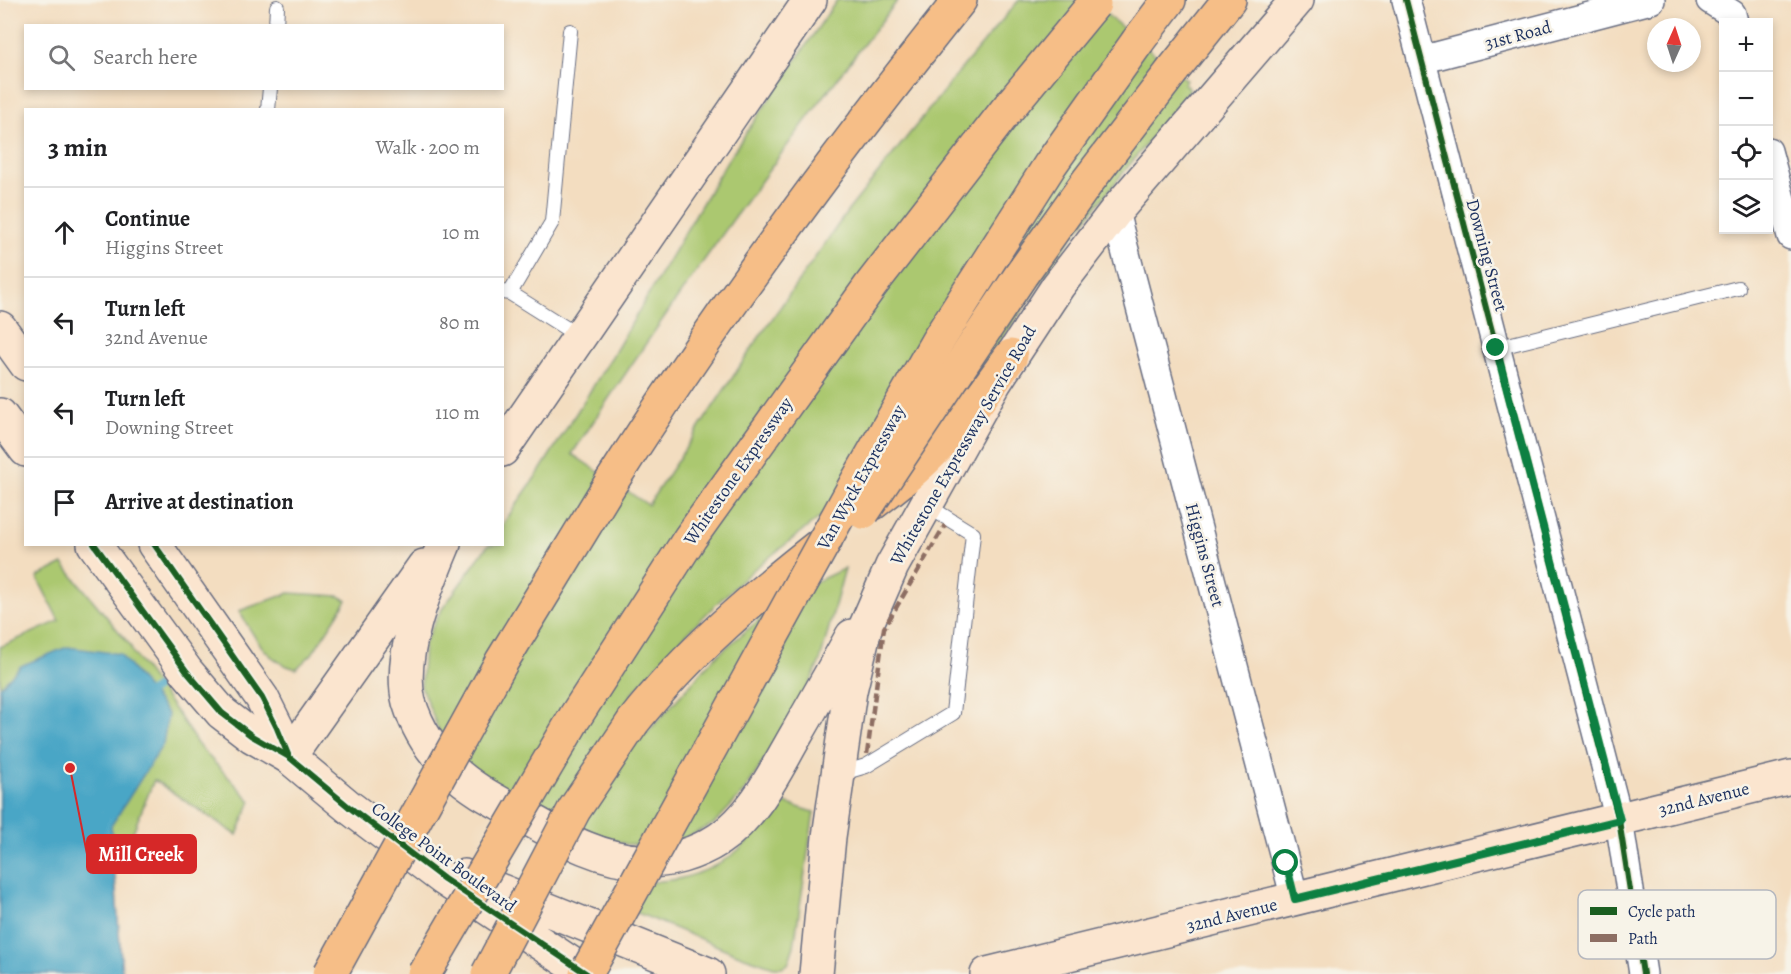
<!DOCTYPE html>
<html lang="en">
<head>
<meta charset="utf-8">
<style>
  body { margin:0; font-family:Alegreya,serif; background:#f6f6f6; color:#202124 }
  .controls { position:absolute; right:18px; top:18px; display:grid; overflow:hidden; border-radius:0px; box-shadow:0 3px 9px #0003 }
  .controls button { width:54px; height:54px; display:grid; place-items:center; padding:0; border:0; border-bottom:2px solid #e0e0e0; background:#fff; color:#202124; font:30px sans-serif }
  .compass { position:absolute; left:1647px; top:18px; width:54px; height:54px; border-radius:50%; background:#fff; box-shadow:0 3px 9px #0003; rotate:3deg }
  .stop { position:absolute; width:18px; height:18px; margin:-14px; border:4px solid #0b8043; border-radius:50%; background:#fff }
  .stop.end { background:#0b8043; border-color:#fff; box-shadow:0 2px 6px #0008 }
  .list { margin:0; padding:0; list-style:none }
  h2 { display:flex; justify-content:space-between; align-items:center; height:78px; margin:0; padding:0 24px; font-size:26px }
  h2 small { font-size:20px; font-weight:400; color:#757577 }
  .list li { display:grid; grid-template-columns:39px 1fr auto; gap:18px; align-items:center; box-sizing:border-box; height:90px; padding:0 24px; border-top:2px solid #e0e0e0 }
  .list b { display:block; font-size:22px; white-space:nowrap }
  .list p { margin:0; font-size:20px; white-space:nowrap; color:#757577 }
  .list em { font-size:20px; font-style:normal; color:#757577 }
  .icon { flex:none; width:33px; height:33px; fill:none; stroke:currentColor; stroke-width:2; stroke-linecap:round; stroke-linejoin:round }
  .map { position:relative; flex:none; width:1791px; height:974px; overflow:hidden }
  .search { position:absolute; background:#fff; box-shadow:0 3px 9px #0003; left:24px; top:24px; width:480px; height:66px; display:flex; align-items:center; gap:15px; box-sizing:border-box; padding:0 21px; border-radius:0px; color:#757577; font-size:22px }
  .panel { position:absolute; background:#fff; box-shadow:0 3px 9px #0003; left:24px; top:108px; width:480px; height:438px; border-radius:0px }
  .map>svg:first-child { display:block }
  .green { fill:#abc86f; stroke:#637c66; stroke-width:1.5 }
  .water { fill:#48a6c6; stroke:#326a92; stroke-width:1.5 }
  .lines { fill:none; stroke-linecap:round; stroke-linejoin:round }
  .stream { stroke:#48a6c6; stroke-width:8 }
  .lane-casing { stroke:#676c80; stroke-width:16 }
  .street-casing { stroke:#676c80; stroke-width:30 }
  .secondary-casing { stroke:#676c80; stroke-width:36 }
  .highway-casing { stroke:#676c80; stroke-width:36 }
  .lane { stroke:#fff; stroke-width:14 }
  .street { stroke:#fff; stroke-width:27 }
  .secondary { stroke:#fbe5cf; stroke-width:33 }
  .highway { stroke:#f6be87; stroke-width:33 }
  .highway-bridge-casing { stroke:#676c80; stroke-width:36; stroke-linecap:butt }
  .highway-bridge { stroke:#f6be87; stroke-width:33 }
  .quiet { stroke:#8d6e63; stroke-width:4.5; stroke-dasharray:9 4.5; stroke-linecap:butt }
  .cycleway-casing { stroke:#f7f3e8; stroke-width:10 }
  .cycleway { stroke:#1b5e20; stroke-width:6 }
  .route { stroke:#0b8043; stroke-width:8 }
  .labels { text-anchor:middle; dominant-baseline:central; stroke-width:5; stroke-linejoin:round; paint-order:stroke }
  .street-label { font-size:18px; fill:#1b2f5e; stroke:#f7f3e8 }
  .key { fill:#f7f3e8; stroke:#b5b8bf; stroke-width:1.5 }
  .key-label { font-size:16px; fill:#1b2f5e }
  .leader { fill:none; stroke:#d62828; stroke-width:2 }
  .callout-dot { fill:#d62828; stroke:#f7f3e8; stroke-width:2 }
  .callout { fill:#d62828; stroke:#d62828; stroke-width:2 }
  .callout-label { font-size:20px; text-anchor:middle; font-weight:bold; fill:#fff }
</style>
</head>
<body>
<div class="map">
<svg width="1791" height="974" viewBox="0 0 1791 974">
  <rect width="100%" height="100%" fill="#f7f3e8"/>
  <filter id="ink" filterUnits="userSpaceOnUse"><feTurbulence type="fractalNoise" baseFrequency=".0167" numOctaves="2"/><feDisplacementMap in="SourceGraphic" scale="12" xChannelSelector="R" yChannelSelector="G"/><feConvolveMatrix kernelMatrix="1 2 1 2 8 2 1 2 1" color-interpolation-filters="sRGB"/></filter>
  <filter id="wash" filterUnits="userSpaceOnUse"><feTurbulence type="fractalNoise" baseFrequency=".008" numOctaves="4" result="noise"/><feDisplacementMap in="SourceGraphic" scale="24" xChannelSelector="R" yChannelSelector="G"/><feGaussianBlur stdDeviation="1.35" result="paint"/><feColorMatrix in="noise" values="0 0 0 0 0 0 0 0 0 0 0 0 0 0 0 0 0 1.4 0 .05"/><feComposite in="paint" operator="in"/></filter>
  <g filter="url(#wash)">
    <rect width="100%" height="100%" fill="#f3ddc0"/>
    <!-- green -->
    <g class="green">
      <path d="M837 0H898C783 147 674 298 572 454L648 505 758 339 847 212 962 68 1019 0H1089L1186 80 1184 84 1190 89 1072 237 972 382 949 409 892 461 753 570C708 610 670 649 631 695L634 698 623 714 647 733 713 659 788 595 845 568 820 661 803 699 744 792 714 824 679 841 644 845 626 844 597 836 508 791 446 748 421 687 424 644 440 612 488 545 502 544 503 524 541 469 616 350 727 161Z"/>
      <path d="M63 564 130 645 133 653 180 717 198 745 251 801 237 835 154 780 129 842 128 857 114 859 122 974 0 831V647L59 621 37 577Z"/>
      <path d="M289 593 339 596 347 600 312 654 296 669C265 661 254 636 239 611Z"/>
      <path d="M778 801 814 812 794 946 788 964 782 967H774L742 956 613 903C624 897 637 887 650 883 660 880 672 881 682 878 727 867 755 840 778 801Z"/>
    </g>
    <!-- water -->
    <path class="water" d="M67 647 120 654 168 714 163 744 111 826 122 974H0V687L21 666Z"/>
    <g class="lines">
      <!-- stream -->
      <path class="stream" d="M143 697 157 687"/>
    </g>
  </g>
  <g filter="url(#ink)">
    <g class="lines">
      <!-- lane casing -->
      <g class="lane-casing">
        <g id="lane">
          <path d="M276 26 277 7"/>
          <path d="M268 110 270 88"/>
          <path d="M502 292 510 293 580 337"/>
          <path d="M510 293 552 222 570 31"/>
          <path d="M1496 348 1738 288"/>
          <path d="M839 774 866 766 953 713 973 534 926 505"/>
        </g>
      </g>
      <!-- street casing -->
      <g class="street-casing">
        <g id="street">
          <path d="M1406 0 1619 820 1643 974"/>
          <path d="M1710 0 1732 14 1734 22"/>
          <path d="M1421 60 1651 0"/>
          <path d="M1768 151 1791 236"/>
          <path d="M1115 212 1295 899"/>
        </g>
      </g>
      <!-- secondary casing -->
      <g class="secondary-casing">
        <g id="secondary">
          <path d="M0 328 26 364"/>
          <path d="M0 415 26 450"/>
          <path d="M502 450 810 0"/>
          <path d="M94 544 187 672 222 713 252 736 289 757 349 807 444 879 587 974"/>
          <path d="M154 544 262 698 277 728 289 757"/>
          <path d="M444 544C426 587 397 655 409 702 417 728 432 752 452 770 472 789 496 801 520 814 558 835 597 860 641 861 668 862 696 854 719 839 755 815 775 771 796 735 815 702 834 669 852 636"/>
          <path d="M289 757 424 566"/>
          <path d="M464 876 708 974"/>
          <path d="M816 974 829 837 850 691 865 628 892 566 995 382 1058 286 1115 212 1297 0"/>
          <path d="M987 974 1791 777"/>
        </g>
      </g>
      <!-- highway casing -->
      <g class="highway-casing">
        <g id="highway">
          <path d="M1138 41 1169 0"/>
          <path d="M1173 70 1229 0"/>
          <path d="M612 481C718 314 836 155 960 0"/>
          <path d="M873 503C895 486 917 469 936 449 965 421 988 388 1011 356"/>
          <path d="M633 722C688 652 756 595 825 541"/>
        </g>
      </g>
      <!-- lane -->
      <use href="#lane" class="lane"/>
      <!-- street -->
      <use href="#street" class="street"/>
      <!-- secondary -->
      <use href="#secondary" class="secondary"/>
      <!-- highway -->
      <use href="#highway" class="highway"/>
      <!-- highway-bridge casing -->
      <g class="highway-bridge-casing">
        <g id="highway-bridge">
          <path d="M863 512 1021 275 1088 181 1173 70"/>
          <path d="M330 974 502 661 612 481"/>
          <path d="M424 974 575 717 690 538 871 285 1005 112 1094 4"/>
          <path d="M488 974 574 810 633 722"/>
          <path d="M586 974 858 480 937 342 1050 165 1138 41"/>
        </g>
      </g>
      <!-- highway-bridge -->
      <use href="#highway-bridge" class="highway-bridge"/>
      <!-- quiet -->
      <path class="quiet" d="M867 754 884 628 945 525"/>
      <!-- cycleway casing -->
      <g class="cycleway-casing">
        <g id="cycleway">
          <path d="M1406 0 1619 820 1643 974"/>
          <path d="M94 544 187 672 222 713 252 736 289 757 349 807 444 879 587 974"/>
          <path d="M154 544 262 698 277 728 289 757"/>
        </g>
      </g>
      <!-- cycleway -->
      <use href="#cycleway" class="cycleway"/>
    </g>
  </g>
  <g class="lines" filter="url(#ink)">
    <!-- route -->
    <path class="route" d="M1286 863 1295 899 1620 820 1496 348"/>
  </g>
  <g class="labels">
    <!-- street labels -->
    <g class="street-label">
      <text transform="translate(1518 35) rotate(-15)">31st Road</text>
      <text transform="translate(1487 255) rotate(75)">Downing Street</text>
      <text transform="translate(963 445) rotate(-60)">Whitestone Expressway Service Road</text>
      <text transform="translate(738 471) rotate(-55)">Whitestone Expressway</text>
      <text transform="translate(861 477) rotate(-61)">Van Wyck Expressway</text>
      <text transform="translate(1205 555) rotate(75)">Higgins Street</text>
      <text transform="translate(1704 799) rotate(-14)">32nd Avenue</text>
      <text transform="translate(444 857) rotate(36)">College Point Boulevard</text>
      <text transform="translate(1232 915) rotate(-14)">32nd Avenue</text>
    </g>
  </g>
  <!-- legend -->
  <rect x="1578" y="890" width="198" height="69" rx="9" class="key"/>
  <rect x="1590" y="907" width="27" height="8" fill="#1b5e20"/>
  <rect x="1590" y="934" width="27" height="8" fill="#8d6e63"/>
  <g class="key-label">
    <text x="1628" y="917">Cycle path</text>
    <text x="1628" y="944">Path</text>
  </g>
  <!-- callouts -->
  <path class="leader" d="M70 768L87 854"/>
  <circle class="callout-dot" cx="70" cy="768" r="6"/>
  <rect class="callout" x="87" y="835" width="109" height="38" rx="6"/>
  <g class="callout-label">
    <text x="141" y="861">Mill Creek</text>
  </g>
</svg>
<div class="controls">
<button>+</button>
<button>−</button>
<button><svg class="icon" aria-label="locate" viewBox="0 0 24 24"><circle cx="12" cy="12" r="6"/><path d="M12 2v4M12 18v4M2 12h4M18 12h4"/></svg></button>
<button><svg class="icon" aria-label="layers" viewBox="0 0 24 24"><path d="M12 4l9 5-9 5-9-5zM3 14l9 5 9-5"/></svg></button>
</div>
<svg class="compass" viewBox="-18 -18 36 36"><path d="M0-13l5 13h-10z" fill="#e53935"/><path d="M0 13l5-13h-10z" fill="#757577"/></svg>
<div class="stop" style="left:1286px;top:863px"></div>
<div class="stop end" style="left:1496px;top:348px"></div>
<div class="search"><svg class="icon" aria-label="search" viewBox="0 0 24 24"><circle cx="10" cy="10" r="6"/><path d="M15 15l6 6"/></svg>Search here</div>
<section class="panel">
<h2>3 min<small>Walk · 200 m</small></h2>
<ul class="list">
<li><svg class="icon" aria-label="ahead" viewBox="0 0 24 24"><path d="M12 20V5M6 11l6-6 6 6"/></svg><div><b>Continue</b><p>Higgins Street</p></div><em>10 m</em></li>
<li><svg class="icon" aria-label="left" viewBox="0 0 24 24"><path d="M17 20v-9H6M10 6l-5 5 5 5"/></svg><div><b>Turn left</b><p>32nd Avenue</p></div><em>80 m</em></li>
<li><svg class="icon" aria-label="left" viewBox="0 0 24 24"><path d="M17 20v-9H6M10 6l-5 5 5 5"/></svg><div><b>Turn left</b><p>Downing Street</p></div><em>110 m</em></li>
<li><svg class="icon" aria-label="arrive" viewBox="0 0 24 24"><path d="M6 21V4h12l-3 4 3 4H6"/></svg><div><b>Arrive at destination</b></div></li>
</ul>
</section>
</div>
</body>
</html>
